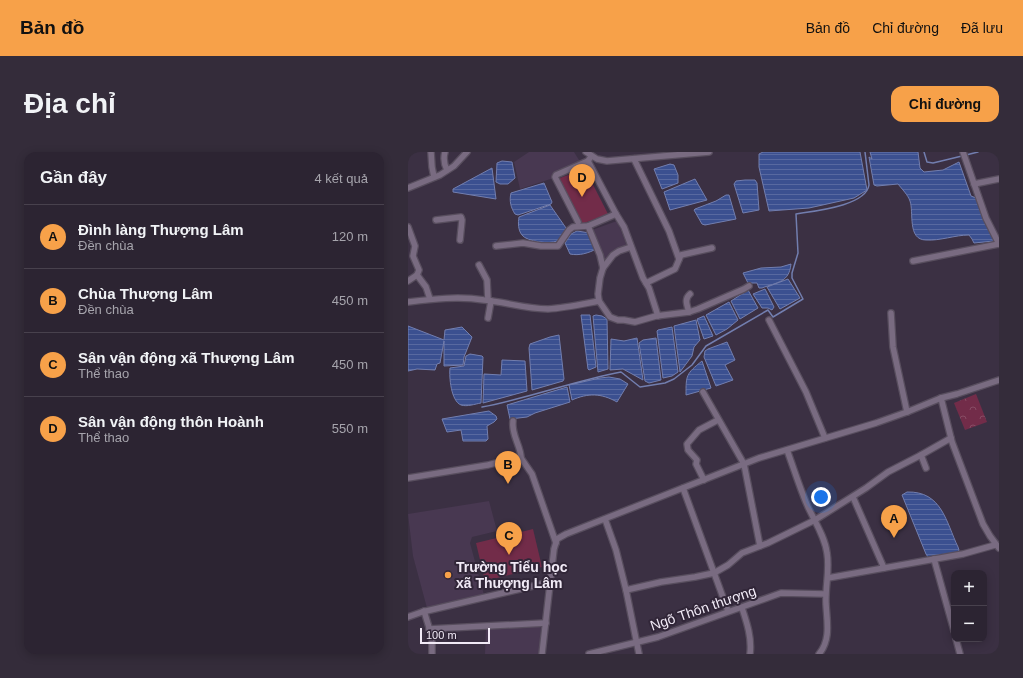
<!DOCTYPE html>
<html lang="vi">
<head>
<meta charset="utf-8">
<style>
  body { margin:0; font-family:Arial,sans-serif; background:#342c3a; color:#f1f3f6 }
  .controls { position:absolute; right:12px; bottom:12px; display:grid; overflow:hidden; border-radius:8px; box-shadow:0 2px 10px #0003 }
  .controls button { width:36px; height:36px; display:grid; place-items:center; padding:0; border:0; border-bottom:1px solid #48414d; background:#2c2432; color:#f1f3f6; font:20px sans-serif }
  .scale { position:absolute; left:12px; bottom:10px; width:70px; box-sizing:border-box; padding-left:4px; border:2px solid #f1eaf6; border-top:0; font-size:11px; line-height:14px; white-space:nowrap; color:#f1eaf6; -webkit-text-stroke:3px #312638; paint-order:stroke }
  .you { position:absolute; left:413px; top:345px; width:14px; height:14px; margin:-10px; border:3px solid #fff; border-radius:50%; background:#1a73e8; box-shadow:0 0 0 6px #1a73e833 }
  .badge { display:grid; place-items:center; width:26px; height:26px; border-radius:50%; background:#f7a149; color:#111; font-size:13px; font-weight:700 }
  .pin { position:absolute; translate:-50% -33px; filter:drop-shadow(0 1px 2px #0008) }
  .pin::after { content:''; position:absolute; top:21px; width:14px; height:12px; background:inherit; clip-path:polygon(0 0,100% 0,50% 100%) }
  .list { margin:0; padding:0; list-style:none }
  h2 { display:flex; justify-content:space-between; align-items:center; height:52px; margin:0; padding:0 16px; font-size:17px }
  h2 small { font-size:13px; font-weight:400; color:#a6a4ac }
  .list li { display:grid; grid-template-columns:26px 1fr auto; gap:12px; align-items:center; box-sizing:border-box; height:64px; padding:0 16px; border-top:1px solid #48414d }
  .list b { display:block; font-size:15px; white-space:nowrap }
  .list p { margin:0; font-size:13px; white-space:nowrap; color:#a6a4ac }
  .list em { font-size:13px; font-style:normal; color:#a6a4ac }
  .map { position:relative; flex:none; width:591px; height:502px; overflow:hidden; border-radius:12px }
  header { display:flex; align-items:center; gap:24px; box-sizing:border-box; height:56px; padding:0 20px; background:#f7a149; color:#111 }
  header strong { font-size:19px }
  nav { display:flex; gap:22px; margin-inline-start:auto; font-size:14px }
  .intro { display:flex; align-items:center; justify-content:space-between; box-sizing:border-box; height:96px; padding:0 24px }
  h1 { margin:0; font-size:28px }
  .button { padding:10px 18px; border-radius:12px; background:#f7a149; color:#111; font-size:14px; font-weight:700 }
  main { display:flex; gap:24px; padding:0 24px }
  aside { flex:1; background:#2c2432; border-radius:12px; box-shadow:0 2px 10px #0003 }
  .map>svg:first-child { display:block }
  .built { fill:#483851 }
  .green { fill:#722c49 }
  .park { fill:url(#park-crowns) }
  .water { fill:url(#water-rules); stroke:#727eaf }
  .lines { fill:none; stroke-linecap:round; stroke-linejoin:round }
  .stream { stroke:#727eaf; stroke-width:1.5 }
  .minor-casing { stroke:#584e5e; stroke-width:8 }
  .minor { stroke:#796b81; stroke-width:5.5 }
  .poi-dot { fill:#f7a149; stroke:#312638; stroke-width:1.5 }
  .labels { text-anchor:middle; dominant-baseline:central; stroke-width:4; stroke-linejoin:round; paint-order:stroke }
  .poi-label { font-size:14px; font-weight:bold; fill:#f1eaf6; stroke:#312638; text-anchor:start }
  .street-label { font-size:14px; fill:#f1eaf6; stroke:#312638 }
</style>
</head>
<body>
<header>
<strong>Bản đồ</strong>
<nav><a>Bản đồ</a><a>Chỉ đường</a><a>Đã lưu</a></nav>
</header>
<div class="intro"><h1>Địa chỉ</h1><a class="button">Chỉ đường</a></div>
<main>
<aside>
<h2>Gần đây<small>4 kết quả</small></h2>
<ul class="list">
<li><span class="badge">A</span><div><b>Đình làng Thượng Lâm</b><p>Đền chùa</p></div><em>120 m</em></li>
<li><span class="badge">B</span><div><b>Chùa Thượng Lâm</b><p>Đền chùa</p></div><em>450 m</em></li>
<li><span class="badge">C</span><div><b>Sân vận động xã Thượng Lâm</b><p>Thể thao</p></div><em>450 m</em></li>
<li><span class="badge">D</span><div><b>Sân vận động thôn Hoành</b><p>Thể thao</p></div><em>550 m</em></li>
</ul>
</aside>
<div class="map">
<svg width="591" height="502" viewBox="0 0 591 502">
  <defs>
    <pattern id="park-crowns" width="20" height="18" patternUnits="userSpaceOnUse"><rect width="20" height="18" fill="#722c49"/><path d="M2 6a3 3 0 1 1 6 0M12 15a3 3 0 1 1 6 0" fill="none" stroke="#874b64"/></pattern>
    <pattern id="water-rules" width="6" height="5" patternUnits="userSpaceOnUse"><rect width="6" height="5" fill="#3b5090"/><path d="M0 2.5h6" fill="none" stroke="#5869a0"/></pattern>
  </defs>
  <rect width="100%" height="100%" fill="#3b3043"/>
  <!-- built -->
  <g class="built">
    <path d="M121 0H166L176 16 112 37 106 10Z"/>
    <path d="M209 69 219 94 196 112 184 78Z"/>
    <path d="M81 349 89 379 64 385 62 391 76 443 19 456 5 404 0 362Z"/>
    <path d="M133 473 132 502H77L78 476Z"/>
  </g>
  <!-- green -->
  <g class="green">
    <path d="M177 17 200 62 171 73 149 27Z"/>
    <path d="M125 377 134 415 77 429 68 391Z"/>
  </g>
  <!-- park -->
  <path class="park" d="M568 242 579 270 557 278 546 251Z"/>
  <!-- water -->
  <g class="water">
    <path d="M355 0H452L459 38 446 46 401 56 361 59 351 15V2Z"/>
    <path d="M462 0H510L512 16 516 20 535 18 551 10 563 44 568 46 586 89 566 91 564 87 561 83C547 83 532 89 518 88 499 88 506 60 502 49 500 43 494 37 490 32L469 34 466 33 461 5 464 7Z"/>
    <path d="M94 9 104 10 107 26 100 32H92L88 30 89 11Z"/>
    <path d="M262 12 266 13 270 23V31L254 37 246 17Z"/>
    <path d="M84 16 88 47 45 40V37Z"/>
    <path d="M287 27 299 48 262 58 256 40Z"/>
    <path d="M337 28H347L349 31 351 58 335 61 326 32 328 29Z"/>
    <path d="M136 31 144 50 143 52 110 63 107 62C103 56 101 49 103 41Z"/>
    <path d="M318 43H321L328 67 297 73 294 72 286 58 287 57 308 49Z"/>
    <path d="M142 53 158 76C157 81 154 86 149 89 142 92 119 90 114 83 110 78 110 71 111 65Z"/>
    <path d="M169 79 182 81 188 97C181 101 171 104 162 102L157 91 163 82Z"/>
    <path d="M383 112C381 131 369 130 354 136H351L349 131H340L335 121 353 116 373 115Z"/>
    <path d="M380 127 392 146 372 157 359 135Z"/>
    <path d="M357 137 366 155 364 158 360 156H354L345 142Z"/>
    <path d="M340 138 350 156 332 167 323 149Z"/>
    <path d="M321 150 330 168 319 177 308 183 298 163Z"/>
    <path d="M173 163H182L188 215 181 218 180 217Z"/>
    <path d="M188 163 194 164 199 167 200 217 190 220 185 164Z"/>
    <path d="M296 164 305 184 296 187 289 167Z"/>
    <path d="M288 168 292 188 286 195 284 204 272 220 266 174Z"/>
    <path d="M0 174 36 188 37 178 54 175 64 185 56 205 55 213 36 214V189L32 211 29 212 27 218 9 217 0 219Z"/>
    <path d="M264 175 270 220 264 224 255 226 249 179 250 178Z"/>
    <path d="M151 183 156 227 155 229 124 238 121 196 122 192 142 185Z"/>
    <path d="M229 186 235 228 215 217 202 218 203 187 216 189Z"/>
    <path d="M248 186 253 228 241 231 237 229 231 191 235 188Z"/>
    <path d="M319 190 327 208 317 213 325 228 308 234 296 205 297 199 300 197Z"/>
    <path d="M62 202 74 204 75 205 73 251C67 252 59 255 53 253 43 249 41 225 42 216L56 214 58 204Z"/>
    <path d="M94 208 117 209 119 239 75 251 76 222 93 223Z"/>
    <path d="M294 209 303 236 278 243C278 223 278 222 294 209Z"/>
    <path d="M201 225 212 227 220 232 209 250C193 241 180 241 164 248L161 233 192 226Z"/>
    <path d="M159 235 162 250 127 261 119 265 102 267 99 253Z"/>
    <path d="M81 259 88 264 89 267 86 270 79 274 80 287 78 289H55L53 278 39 280 34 267Z"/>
    <path d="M499 340C534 339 538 370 550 395L551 398 550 400 520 405 518 402 494 343Z"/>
  </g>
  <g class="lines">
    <!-- stream -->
    <g class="stream">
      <path d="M516 0 519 10 525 11 554 4"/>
      <path d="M558 3 570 0"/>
      <path d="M74 255C121 246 166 229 213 220L232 235 257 231 266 227 284 213 298 194 360 158 365 165 395 147 384 126V121L390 101 388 62C406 59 458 54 461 33L457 0"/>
    </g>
    <!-- minor casing -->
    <g class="minor-casing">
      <g id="minor">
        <path d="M23 0 24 15 26 25"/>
        <path d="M37 0C35 7 36 12 39 18"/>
        <path d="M178 0 189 7 199 9 301 0"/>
        <path d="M555 0 578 66 591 92"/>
        <path d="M226 7 261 79 271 107"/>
        <path d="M566 32 591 27"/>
        <path d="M0 36 32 23 46 14 59 0"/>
        <path d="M208 62 216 75 235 126 241 136 250 164"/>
        <path d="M28 68 53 65 54 68 52 88"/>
        <path d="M170 70 147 25 148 23 180 9 182 6"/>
        <path d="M180 74 192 103 195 116"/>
        <path d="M0 75 7 94 5 104 11 118 9 123 0 129"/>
        <path d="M88 94 115 91 133 94H150L161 78 165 75 180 74 208 62 180 9"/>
        <path d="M223 95 211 99 205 103 195 116 192 126 190 142 191 149 202 165 210 168H216L227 170 248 164 281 160 290 157 336 137 341 134"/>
        <path d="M505 109 591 92"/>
        <path d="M71 113 79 128 80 148"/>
        <path d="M9 123 18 135 22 147"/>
        <path d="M238 131 267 117 273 103 304 96"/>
        <path d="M0 150C25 147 51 144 76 148 97 150 118 157 140 157 157 156 175 152 191 149"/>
        <path d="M281 160C279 153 276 147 282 142"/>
        <path d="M483 161 485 195 499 260"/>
        <path d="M80 166 83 149"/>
        <path d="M361 168 398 240 417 286"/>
        <path d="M295 240 336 312 352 394"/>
        <path d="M533 246 544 290 575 372 582 384 591 396"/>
        <path d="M105 269C103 283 113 294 113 306"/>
        <path d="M379 298C386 317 392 337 400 355 407 370 417 385 419 401 422 418 417 435 418 452 419 470 423 488 411 502"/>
        <path d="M513 303 518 316"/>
        <path d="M0 326 80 313 107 306H113L124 322 148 391"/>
        <path d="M296 328 288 312 289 308 280 298 279 292 291 278 310 268"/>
        <path d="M275 336 320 459"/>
        <path d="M445 345 476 416"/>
        <path d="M197 367 208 398 218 438 231 502"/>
        <path d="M526 407 546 479"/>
        <path d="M420 426 555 402 587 393"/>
        <path d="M218 438 253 430 287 425 306 421 320 413 334 401 360 391 407 368 458 336 480 320 513 303 543 286"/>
        <path d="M334 456C339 471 344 486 342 502"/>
        <path d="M16 459 24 485V502"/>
        <path d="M0 465 14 460 142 430"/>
        <path d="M21 477 138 471"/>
        <path d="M548 487 552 502"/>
        <path d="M134 502 146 397 149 387 158 382 351 306 468 271 499 260 533 246 549 242 591 228"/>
        <path d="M181 502 250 485 373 441 417 442"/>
      </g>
    </g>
    <!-- minor -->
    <use href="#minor" class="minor"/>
  </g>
  <!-- markers -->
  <circle class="poi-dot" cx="40" cy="423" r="4"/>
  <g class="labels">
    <!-- poi labels -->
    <g class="poi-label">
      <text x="48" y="415">Trường Tiểu học<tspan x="48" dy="16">xã Thượng Lâm</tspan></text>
    </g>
    <!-- street labels -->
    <g class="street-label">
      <text transform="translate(295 456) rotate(-19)">Ngõ Thôn thượng</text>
    </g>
  </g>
</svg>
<div class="controls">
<button>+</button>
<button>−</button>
</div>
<div class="scale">100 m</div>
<div class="you"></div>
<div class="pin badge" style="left:486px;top:386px">A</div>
<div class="pin badge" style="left:100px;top:332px">B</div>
<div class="pin badge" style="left:101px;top:403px">C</div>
<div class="pin badge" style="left:174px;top:45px">D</div>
</div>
</main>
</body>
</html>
